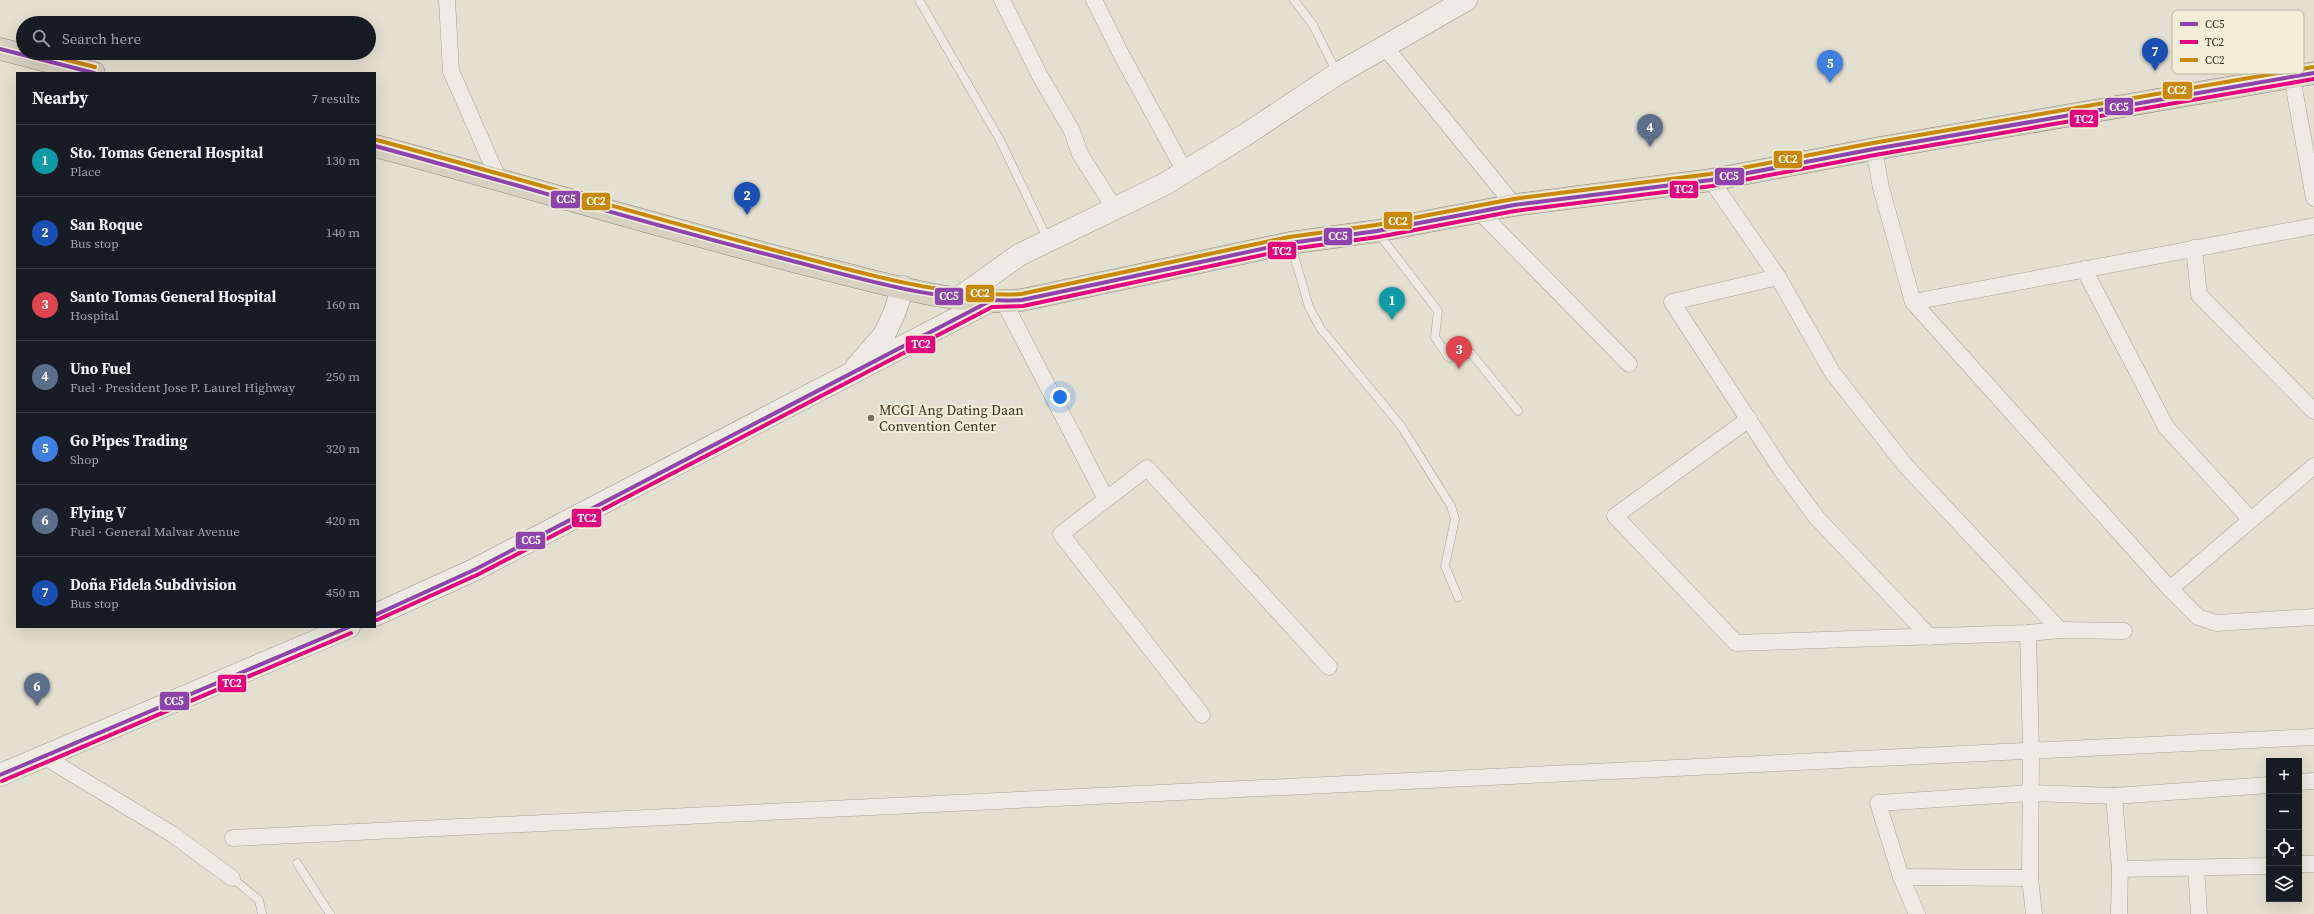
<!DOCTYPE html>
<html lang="en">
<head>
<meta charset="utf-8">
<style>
  body { margin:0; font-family:"Source Serif 4",serif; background:#242831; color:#f1f3f6 }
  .controls { position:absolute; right:12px; bottom:12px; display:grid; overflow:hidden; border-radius:0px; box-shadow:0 4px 16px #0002 }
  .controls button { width:36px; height:36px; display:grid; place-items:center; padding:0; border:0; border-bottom:1px solid #363941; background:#171b24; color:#f1f3f6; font:20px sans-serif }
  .you { position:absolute; left:1060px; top:397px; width:14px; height:14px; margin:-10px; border:3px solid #fff; border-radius:50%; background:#1a73e8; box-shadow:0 0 0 6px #1a73e833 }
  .badge { display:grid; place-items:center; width:26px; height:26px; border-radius:50%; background:#2563eb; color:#fff; font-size:13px; font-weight:700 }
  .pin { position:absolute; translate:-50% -33px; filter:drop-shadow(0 1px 2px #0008) }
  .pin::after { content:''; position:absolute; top:21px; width:14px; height:12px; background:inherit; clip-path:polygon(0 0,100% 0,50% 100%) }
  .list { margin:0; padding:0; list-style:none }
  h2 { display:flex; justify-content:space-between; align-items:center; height:52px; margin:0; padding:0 16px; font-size:17px }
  h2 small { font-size:13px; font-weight:400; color:#9ea1a6 }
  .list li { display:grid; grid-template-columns:26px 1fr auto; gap:12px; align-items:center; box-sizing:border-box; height:72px; padding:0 16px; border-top:1px solid #363941 }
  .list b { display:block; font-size:15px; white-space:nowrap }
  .list p { margin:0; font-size:13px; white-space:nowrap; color:#9ea1a6 }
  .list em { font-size:13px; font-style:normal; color:#9ea1a6 }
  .icon { flex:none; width:22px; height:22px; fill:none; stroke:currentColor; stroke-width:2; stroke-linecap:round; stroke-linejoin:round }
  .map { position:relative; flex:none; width:2314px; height:914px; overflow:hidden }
  .search { position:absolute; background:#171b24; box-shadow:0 4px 16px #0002; left:16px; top:16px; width:360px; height:44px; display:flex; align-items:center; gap:10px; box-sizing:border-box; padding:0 14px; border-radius:22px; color:#9ea1a6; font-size:15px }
  .panel { position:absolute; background:#171b24; box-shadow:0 4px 16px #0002; left:16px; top:72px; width:360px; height:556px; border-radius:0px }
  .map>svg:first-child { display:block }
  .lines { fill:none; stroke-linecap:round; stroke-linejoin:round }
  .lane-casing { stroke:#aaa599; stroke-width:9 }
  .street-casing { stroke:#aaa599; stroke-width:17 }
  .secondary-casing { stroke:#99958a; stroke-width:23 }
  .highway-casing { stroke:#908b80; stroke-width:23 }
  .lane { stroke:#eceae2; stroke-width:8 }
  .street { stroke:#eceae2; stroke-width:16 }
  .secondary { stroke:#eceae2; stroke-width:22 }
  .highway { stroke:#d7d1c2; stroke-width:22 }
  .bus-1-casing { stroke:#f4eed9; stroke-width:7 }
  .bus-2-casing { stroke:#f4eed9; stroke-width:7 }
  .bus-3-casing { stroke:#f4eed9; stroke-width:7 }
  .bus-1 { stroke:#8e44ad; stroke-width:4 }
  .bus-2 { stroke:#e5007d; stroke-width:4 }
  .bus-3 { stroke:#c88808; stroke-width:4 }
  .poi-dot { fill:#756d5f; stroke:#f4eed9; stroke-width:1.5 }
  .labels { text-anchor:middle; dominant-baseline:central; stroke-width:4; stroke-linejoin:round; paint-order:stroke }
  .poi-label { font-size:14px; fill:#392f22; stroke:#f4eed9; text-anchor:start }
  .key { fill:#f4eed9; stroke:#bcb5a2; stroke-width:1 }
  .key-label { font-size:11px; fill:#392f22 }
  .line-badge { stroke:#f4eed9; stroke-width:1.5 }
  .badge-label { font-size:11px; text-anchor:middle; font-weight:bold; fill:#fff }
</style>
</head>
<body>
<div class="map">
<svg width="2314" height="914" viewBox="0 0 2314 914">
  <rect width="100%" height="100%" fill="#e4e0d1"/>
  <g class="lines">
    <!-- lane casing -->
    <g class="lane-casing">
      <g id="lane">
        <path d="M919 0 1000 140 1048 240"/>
        <path d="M1294 0 1313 25 1337 73"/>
        <path d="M1378 233 1438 311 1435 337 1449 358 1471 353 1518 411"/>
        <path d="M1291 245 1309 307 1321 329 1401 426 1451 506 1455 519 1445 566 1458 597"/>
        <path d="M297 863 330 914"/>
        <path d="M232 878 259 900 262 914"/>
      </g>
    </g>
    <!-- street casing -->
    <g class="street-casing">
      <g id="street">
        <path d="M447 0 451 71 498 178"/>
        <path d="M1002 0 1040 76 1072 131 1080 154 1115 209"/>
        <path d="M1094 0 1121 54 1185 172"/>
        <path d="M1385 47 1514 205"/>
        <path d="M2292 77 2314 198"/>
        <path d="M1874 149 1881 188 1913 302 2170 589 2314 466"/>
        <path d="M1711 180 1778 277 1832 372 1905 465 2060 630"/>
        <path d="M1479 211 1629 364"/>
        <path d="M2194 248 2199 295 2314 411"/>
        <path d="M2084 269 2166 427 2251 520"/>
        <path d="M1778 277 1672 302 1780 468 1817 518 1930 637"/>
        <path d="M1004 302 1106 499"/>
        <path d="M1913 302 2314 226"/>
        <path d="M1749 419 1615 516 1736 643 2028 633 2060 630 2124 631"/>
        <path d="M2170 589 2198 617 2216 623 2314 617"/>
        <path d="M2028 633 2031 752 2030 878 2034 914"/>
        <path d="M1202 715 1061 534 1147 468 1329 667"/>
        <path d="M43 756 172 834 232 878"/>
        <path d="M2299 782 2314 781"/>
        <path d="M2114 796 2120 869 2119 914"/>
        <path d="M233 838 2314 737"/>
        <path d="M2299 864H2314"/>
        <path d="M2196 868 2199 914"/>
        <path d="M2120 869 2269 866"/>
        <path d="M1901 877 2030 878"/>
        <path d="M1917 914 1901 877 1878 803 2031 793 2114 796 2269 785"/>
      </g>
    </g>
    <!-- secondary casing -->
    <g class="secondary-casing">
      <g id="secondary">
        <path d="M959 298 1019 255 1163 185 1245 135 1337 74 1466 0"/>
        <path d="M857 366 884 335 894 314 903 287"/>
        <path d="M375 615 476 569 990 301"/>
        <path d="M0 775 349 627"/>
      </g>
    </g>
    <!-- highway casing -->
    <g class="highway-casing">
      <g id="highway">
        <path d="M0 49 94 73"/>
        <path d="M375 146C524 185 672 231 821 268 884 283 957 307 1022 300L1290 243 1377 231 1514 205 1711 180 1874 149 2314 73"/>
      </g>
    </g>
    <!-- lane -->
    <use href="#lane" class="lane"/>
    <!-- street -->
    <use href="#street" class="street"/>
    <!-- secondary -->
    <use href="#secondary" class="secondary"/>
    <!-- highway -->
    <use href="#highway" class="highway"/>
    <!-- bus-1 casing -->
    <g class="bus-1-casing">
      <g id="bus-1">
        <path d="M0 49 94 73"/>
        <path d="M375 146C512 183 648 224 785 259 863 279 941 304 1022 300L1290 243 1377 231 1514 205 1711 180 1874 149 2314 73"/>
        <path d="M375 615 476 569 990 301"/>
        <path d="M0 775 349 627"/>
      </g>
    </g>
    <!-- bus-2 casing -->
    <g class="bus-2-casing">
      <g id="bus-2">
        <path d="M377 620 479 574 992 307 1023 306 1291 249 1378 237 1515 211 1712 186 1875 155 2314 79"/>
        <path d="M2 781 351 633"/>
      </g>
    </g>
    <!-- bus-3 casing -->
    <g class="bus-3-casing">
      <g id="bus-3">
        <path d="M40 53 95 67"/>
        <path d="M377 140C514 177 651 218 789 254 865 273 942 298 1021 294L1289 237 1376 225 1513 199 1710 174 1873 143 2313 67"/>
      </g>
    </g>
    <!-- bus-1 -->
    <use href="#bus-1" class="bus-1"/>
    <!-- bus-2 -->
    <use href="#bus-2" class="bus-2"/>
    <!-- bus-3 -->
    <use href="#bus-3" class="bus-3"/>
  </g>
  <!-- markers -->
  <circle class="poi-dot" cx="871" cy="418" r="4"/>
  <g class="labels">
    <!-- poi labels -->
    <g class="poi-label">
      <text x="879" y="410">MCGI Ang Dating Daan<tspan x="879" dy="16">Convention Center</tspan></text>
    </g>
  </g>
  <!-- legend -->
  <rect x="2172" y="10" width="132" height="64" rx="6" class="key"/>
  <rect x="2180" y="22" width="18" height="4" fill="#8e44ad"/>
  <rect x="2180" y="40" width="18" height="4" fill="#e5007d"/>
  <rect x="2180" y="58" width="18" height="4" fill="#c88808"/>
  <g class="key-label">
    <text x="2205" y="28">CC5</text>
    <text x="2205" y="46">TC2</text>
    <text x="2205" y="64">CC2</text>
  </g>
  <g class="line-badge">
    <rect x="2162" y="81" width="31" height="19" rx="4" fill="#c88808"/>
    <rect x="2104" y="97" width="30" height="19" rx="4" fill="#8e44ad"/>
    <rect x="2069" y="109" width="30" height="19" rx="4" fill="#e5007d"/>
    <rect x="1773" y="150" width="30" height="19" rx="4" fill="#c88808"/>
    <rect x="1714" y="167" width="31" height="19" rx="4" fill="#8e44ad"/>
    <rect x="1669" y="180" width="30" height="19" rx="4" fill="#e5007d"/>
    <rect x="550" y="190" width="31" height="19" rx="4" fill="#8e44ad"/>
    <rect x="581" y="192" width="30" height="19" rx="4" fill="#c88808"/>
    <rect x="1383" y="211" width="30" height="19" rx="4" fill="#c88808"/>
    <rect x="1323" y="227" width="30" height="19" rx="4" fill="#8e44ad"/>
    <rect x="1267" y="241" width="30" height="19" rx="4" fill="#e5007d"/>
    <rect x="965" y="284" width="30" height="19" rx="4" fill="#c88808"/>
    <rect x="934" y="287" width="30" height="19" rx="4" fill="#8e44ad"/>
    <rect x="905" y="335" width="31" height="19" rx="4" fill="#e5007d"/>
    <rect x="571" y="508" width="31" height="20" rx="4" fill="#e5007d"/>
    <rect x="515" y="531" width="31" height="19" rx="4" fill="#8e44ad"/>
    <rect x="217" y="674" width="30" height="19" rx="4" fill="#e5007d"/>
    <rect x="159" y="691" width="31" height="20" rx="4" fill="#8e44ad"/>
  </g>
  <g class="badge-label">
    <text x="2177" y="94">CC2</text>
    <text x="2119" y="111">CC5</text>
    <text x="2084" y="123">TC2</text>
    <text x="1788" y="163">CC2</text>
    <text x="1729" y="180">CC5</text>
    <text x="1684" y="193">TC2</text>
    <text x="566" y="203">CC5</text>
    <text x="596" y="205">CC2</text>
    <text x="1398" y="225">CC2</text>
    <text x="1338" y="240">CC5</text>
    <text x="1282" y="255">TC2</text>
    <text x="980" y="297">CC2</text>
    <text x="949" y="300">CC5</text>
    <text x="921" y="348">TC2</text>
    <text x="587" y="522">TC2</text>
    <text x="531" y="544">CC5</text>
    <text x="232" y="687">TC2</text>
    <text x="174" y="705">CC5</text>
  </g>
</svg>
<div class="controls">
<button>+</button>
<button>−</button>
<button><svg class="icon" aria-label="locate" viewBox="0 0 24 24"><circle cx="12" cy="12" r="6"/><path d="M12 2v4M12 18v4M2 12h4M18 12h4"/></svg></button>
<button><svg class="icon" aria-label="layers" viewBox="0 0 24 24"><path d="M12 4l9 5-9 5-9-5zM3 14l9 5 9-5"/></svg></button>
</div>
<div class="you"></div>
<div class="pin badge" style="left:1392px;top:320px;background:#0f9aa8">1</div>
<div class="pin badge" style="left:747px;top:215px;background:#1a4fb4">2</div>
<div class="pin badge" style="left:1459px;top:369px;background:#e0444e">3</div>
<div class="pin badge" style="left:1650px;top:147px;background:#5c6f8a">4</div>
<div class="pin badge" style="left:1830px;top:83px;background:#3f7fe0">5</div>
<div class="pin badge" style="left:37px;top:706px;background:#5c6f8a">6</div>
<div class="pin badge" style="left:2155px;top:71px;background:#1a4fb4">7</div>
<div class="search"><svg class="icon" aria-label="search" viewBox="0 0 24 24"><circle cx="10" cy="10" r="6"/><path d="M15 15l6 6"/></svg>Search here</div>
<section class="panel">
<h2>Nearby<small>7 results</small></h2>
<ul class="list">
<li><span class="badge" style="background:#0f9aa8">1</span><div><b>Sto. Tomas General Hospital</b><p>Place</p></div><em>130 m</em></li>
<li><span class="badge" style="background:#1a4fb4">2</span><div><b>San Roque</b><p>Bus stop</p></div><em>140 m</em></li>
<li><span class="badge" style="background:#e0444e">3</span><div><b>Santo Tomas General Hospital</b><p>Hospital</p></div><em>160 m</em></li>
<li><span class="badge" style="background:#5c6f8a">4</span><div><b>Uno Fuel</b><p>Fuel · President Jose P. Laurel Highway</p></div><em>250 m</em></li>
<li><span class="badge" style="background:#3f7fe0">5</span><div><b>Go Pipes Trading</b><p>Shop</p></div><em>320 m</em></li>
<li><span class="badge" style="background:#5c6f8a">6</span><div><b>Flying V</b><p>Fuel · General Malvar Avenue</p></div><em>420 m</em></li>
<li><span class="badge" style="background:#1a4fb4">7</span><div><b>Doña Fidela Subdivision</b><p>Bus stop</p></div><em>450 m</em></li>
</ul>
</section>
</div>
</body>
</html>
